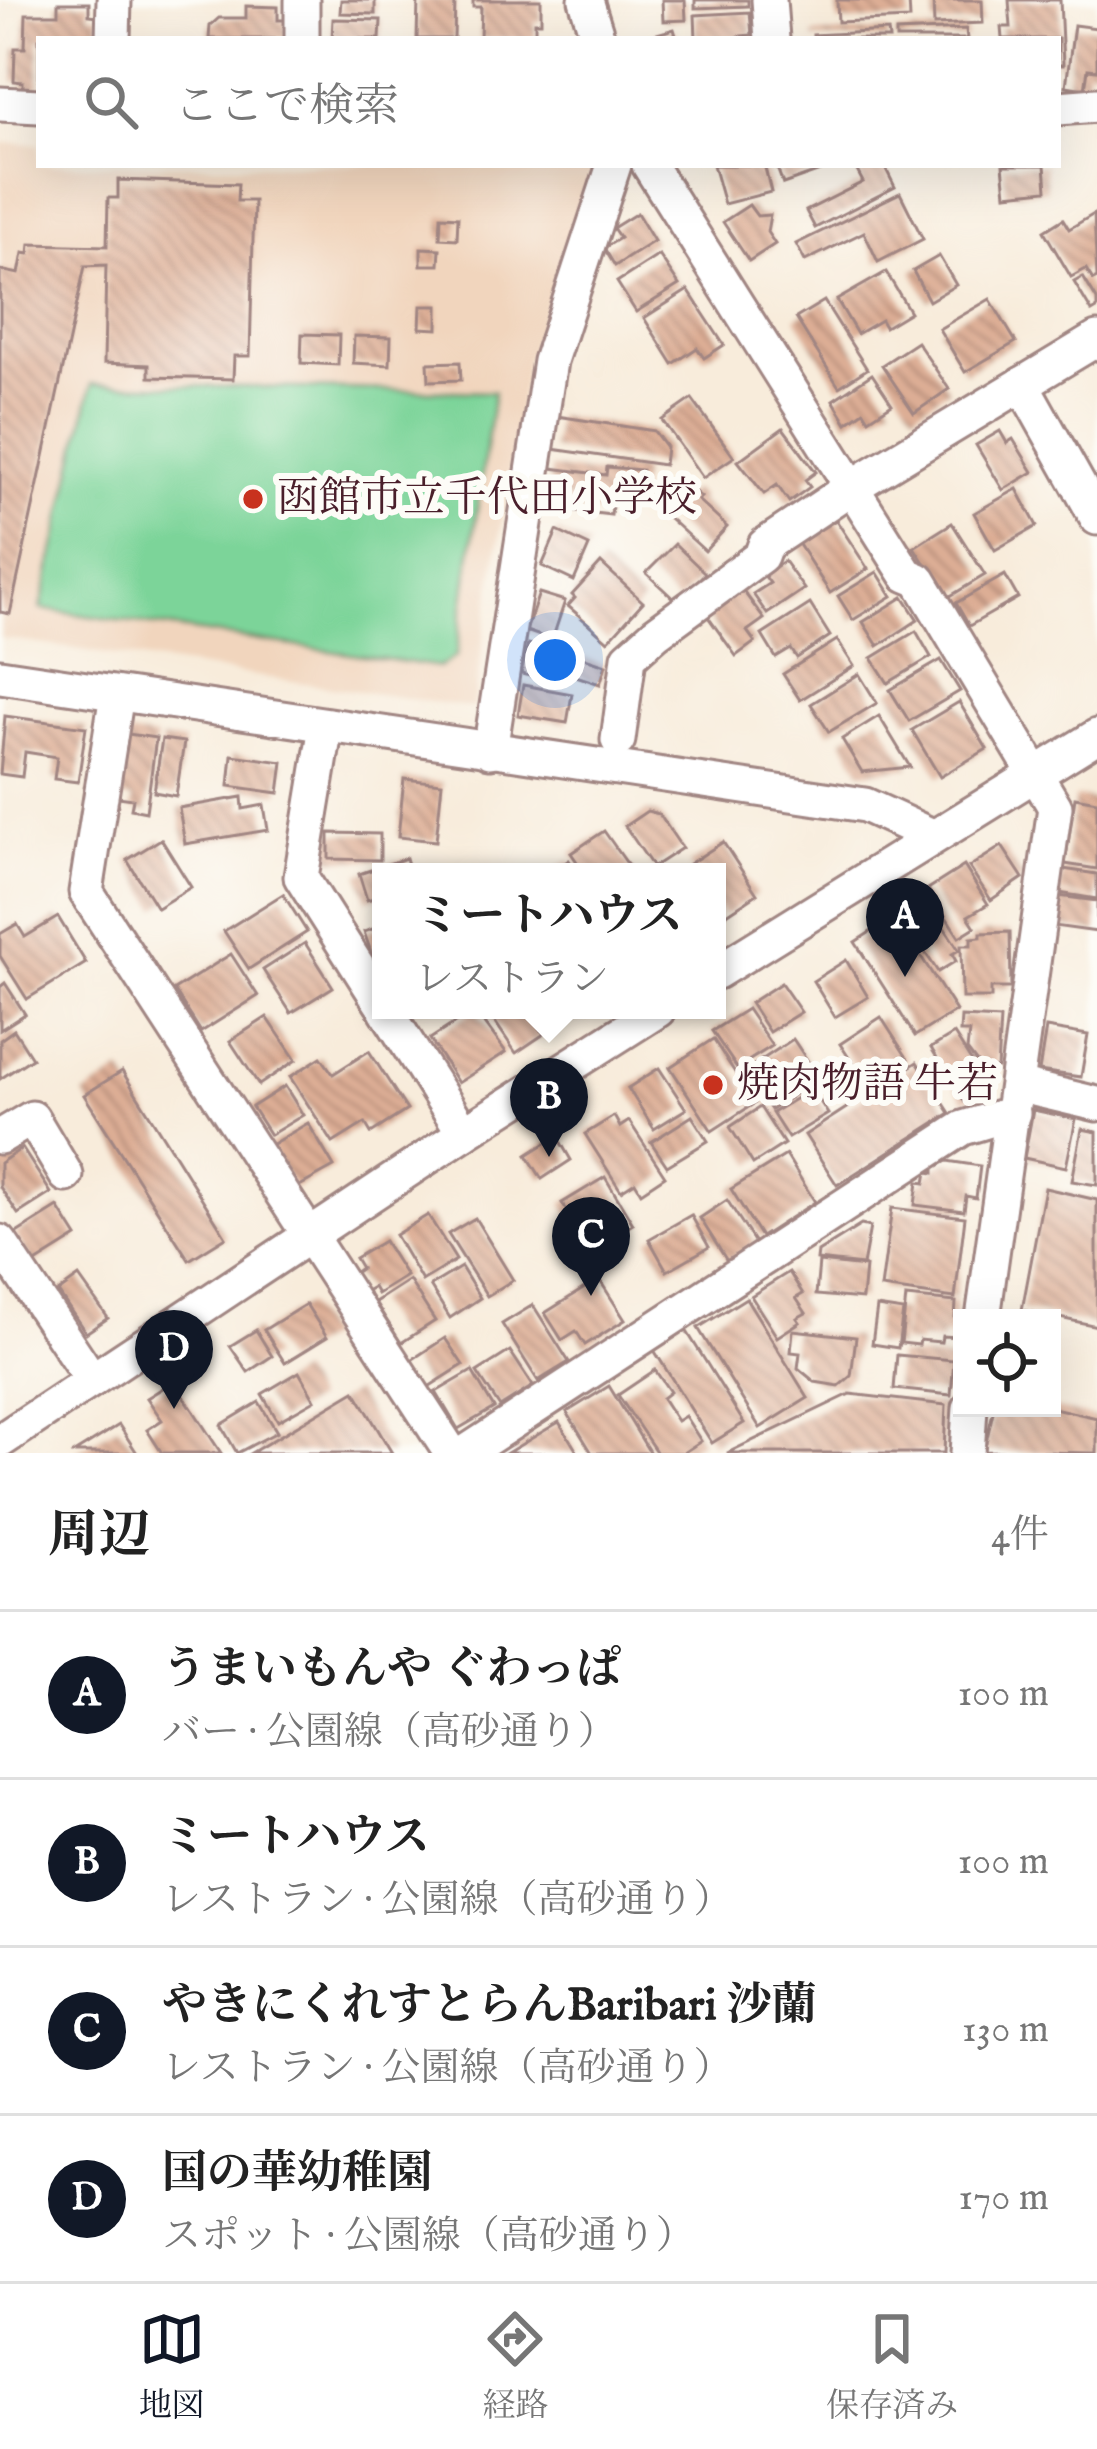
<!DOCTYPE html>
<html lang="ja">
<head>
<meta charset="utf-8">
<style>
  body { margin:0; font-family:"IM FELL English","Noto Serif JP",serif; background:#f2f2f2; color:#222 }
  .controls { position:absolute; right:36px; bottom:36px; display:grid; overflow:hidden; border-radius:0px; box-shadow:0 12px 48px #0002 }
  .controls button { width:108px; height:108px; display:grid; place-items:center; padding:0; border:0; border-bottom:3px solid #e0e0e0; background:#fff; color:#222; font:60px sans-serif }
  .you { position:absolute; left:555px; top:660px; width:42px; height:42px; margin:-30px; border:9px solid #fff; border-radius:50%; background:#1a73e8; box-shadow:0 0 0 18px #1a73e833 }
  .badge { display:grid; place-items:center; width:78px; height:78px; border-radius:50%; background:#111827; color:#fff; font-size:39px; font-weight:700 }
  .pin { position:absolute; translate:-50% -99px; filter:drop-shadow(0 3px 6px #0008) }
  .pin::after { content:''; position:absolute; top:63px; width:42px; height:36px; background:inherit; clip-path:polygon(0 0,100% 0,50% 100%) }
  .popup { position:absolute; left:372px; top:863px; width:354px; height:156px; box-sizing:border-box; display:grid; place-content:center; border-radius:0px; background:#fff; filter:drop-shadow(0 3px 9px #0005); font-size:39px; white-space:nowrap; color:#767676 }
  .popup b { font-size:45px; color:#222 }
  .popup::after { content:''; position:absolute; left:50%; top:100%; margin-left:-24px; border:24px solid transparent; border-top-color:#fff }
  .list { margin:0; padding:0; list-style:none }
  h2 { display:flex; justify-content:space-between; align-items:center; height:156px; margin:0; padding:0 48px; font-size:51px }
  h2 small { font-size:39px; font-weight:400; color:#767676 }
  .list li { display:grid; grid-template-columns:78px 1fr auto; gap:36px; align-items:center; box-sizing:border-box; height:168px; padding:0 48px; border-top:3px solid #e0e0e0 }
  .list b { display:block; font-size:45px; white-space:nowrap }
  .list p { margin:0; font-size:39px; white-space:nowrap; color:#767676 }
  .list em { font-size:39px; font-style:normal; color:#767676 }
  .icon { flex:none; width:66px; height:66px; fill:none; stroke:currentColor; stroke-width:2; stroke-linecap:round; stroke-linejoin:round }
  .map { position:relative; flex:none; width:1097px; height:1453px; overflow:hidden }
  .search { position:absolute; background:#fff; box-shadow:0 12px 48px #0002; left:36px; right:36px; top:36px; height:132px; display:flex; align-items:center; gap:30px; box-sizing:border-box; padding:0 42px; border-radius:0px; color:#767676; font-size:45px }
  .sheet { height:828px; background:#fff }
  nav { display:flex; justify-content:space-around; align-items:center; box-sizing:border-box; height:168px; border-top:3px solid #e0e0e0; background:#fff; font-size:33px; color:#767676 }
  nav a { display:grid; justify-items:center; gap:6px }
  nav .on { color:#111827 }
  .map>svg:first-child { display:block }
  .built { fill:#f1d5bd }
  .pitch { fill:#7cd499; stroke:#637a62; stroke-width:3 }
  .building { fill:url(#building-back-hatch) }
  .lines { fill:none; stroke-linecap:round; stroke-linejoin:round }
  .minor-casing { stroke:#a18683; stroke-width:39 }
  .minor { stroke:#fff; stroke-width:33 }
  .poi-dot { fill:#c8321e; stroke:#fdfcf7; stroke-width:4.5 }
  .labels { text-anchor:middle; dominant-baseline:central; stroke-width:12; stroke-linejoin:round; paint-order:stroke }
  .poi-label { font-size:42px; fill:#4a1f2b; stroke:#fdfcf7; text-anchor:start }
</style>
</head>
<body>
<div class="map">
<svg width="1097" height="1453" viewBox="0 0 1097 1453">
  <defs>
    <pattern id="building-back-hatch" width="6" height="6" patternUnits="userSpaceOnUse" patternTransform="scale(3)"><rect width="6" height="6" fill="#ddae95"/><path d="M-1 5l2 2M0 0l6 6M5-1l2 2" fill="none" stroke="#b58d7a"/></pattern>
  </defs>
  <rect width="100%" height="100%" fill="#fdfcf7"/>
  <filter id="ink" filterUnits="userSpaceOnUse"><feTurbulence type="fractalNoise" baseFrequency=".00833" numOctaves="2"/><feDisplacementMap in="SourceGraphic" scale="24" xChannelSelector="R" yChannelSelector="G"/><feConvolveMatrix kernelMatrix="1 2 1 2 8 2 1 2 1" color-interpolation-filters="sRGB"/></filter>
  <filter id="wash" filterUnits="userSpaceOnUse"><feTurbulence type="fractalNoise" baseFrequency=".004" numOctaves="4" result="noise"/><feDisplacementMap in="SourceGraphic" scale="48" xChannelSelector="R" yChannelSelector="G"/><feGaussianBlur stdDeviation="2.7" result="paint"/><feColorMatrix in="noise" values="0 0 0 0 0 0 0 0 0 0 0 0 0 0 0 0 0 1.4 0 .05"/><feComposite in="paint" operator="in"/></filter>
  <g filter="url(#wash)">
    <rect width="100%" height="100%" fill="#f8ecdb"/>
    <!-- built -->
    <path class="built" d="M0 143 39 144V165H588L593 171 527 359 473 708 0 638Z"/>
    <!-- pitch -->
    <path class="pitch" d="M92 384 494 392 456 656 440 667 41 609Z"/>
    <g id="blocks">
      <!-- building -->
      <g class="building">
        <path d="M341 0H375V14L340 13Z"/>
        <path d="M418 0H455L454 39H417Z"/>
        <path d="M473 0H541V22H535V39H480L481 7H473Z"/>
        <path d="M662 0H685L686 20 663 21Z"/>
        <path d="M695 0H748V6L695 8Z"/>
        <path d="M837 0H909L910 19 838 22Z"/>
        <path d="M933 0H982L983 23 934 25Z"/>
        <path d="M1009 0H1060L1063 65H1058V39H1002L1001 27H1011Z"/>
        <path d="M58 3H89V15L99 16V39H39V89H23V82L14 81 15 48H25L26 14H58Z"/>
        <path d="M246 6 278 7V20H286V39H209L210 26 219 18H246Z"/>
        <path d="M750 12 752 35 739 36 740 39H696L695 15Z"/>
        <path d="M333 19 381 20 380 39H332Z"/>
        <path d="M1074 25 1097 28V70L1088 69 1085 89 1066 86Z"/>
        <path d="M674 29 677 39H643V38Z"/>
        <path d="M966 29 967 39H896V32Z"/>
        <path d="M888 31 889 39H813V35Z"/>
        <path d="M713 165H760L765 168 771 192 724 204Z"/>
        <path d="M776 165H818L820 171 783 184Z"/>
        <path d="M854 165H884L895 187 815 228 806 211 863 182Z"/>
        <path d="M1003 165H1045L1047 190 1006 194Z"/>
        <path d="M118 180 238 184 237 201H254L250 356H234L233 379 149 377V365L104 363 106 265 85 266 10 614 0 612V270L19 274 23 253 29 254 30 244 107 246 108 198H118Z"/>
        <path d="M900 193 923 239 878 262 864 232 805 261 796 244Z"/>
        <path d="M749 205 757 216 770 215 767 232 775 244 749 261 723 222Z"/>
        <path d="M637 213 654 241 615 266 604 248 620 238 613 228Z"/>
        <path d="M1094 214 1097 278 1093 280 1086 269 1071 277 1044 231 1063 219 1069 229Z"/>
        <path d="M441 216 458 217 457 239 440 238Z"/>
        <path d="M421 248 440 249 439 265H421Z"/>
        <path d="M659 255 679 285 636 312 617 282Z"/>
        <path d="M939 256 956 285 929 301 913 271Z"/>
        <path d="M886 272 910 312 885 327 881 320 857 334 837 300Z"/>
        <path d="M1083 277 1097 300V309L1092 312 1074 282Z"/>
        <path d="M688 290 724 345 704 358 697 348 673 364 644 318Z"/>
        <path d="M990 299 1016 342 965 372 939 329Z"/>
        <path d="M824 301 867 369 839 387 796 318Z"/>
        <path d="M421 306H438V329L420 328Z"/>
        <path d="M302 334 339 335 338 365 301 363Z"/>
        <path d="M354 336 391 337 390 365 353 363Z"/>
        <path d="M917 342 949 389 914 413 882 365Z"/>
        <path d="M460 362 461 380 429 381 428 363Z"/>
        <path d="M872 374 892 404 869 419 864 411 847 423 833 400Z"/>
        <path d="M692 399 734 457 703 478 662 420Z"/>
        <path d="M557 416 654 431 666 447 664 465 552 449Z"/>
        <path d="M783 428 816 472 805 480 810 487 789 502 777 485 764 494 738 461Z"/>
        <path d="M1000 431 1007 443 1013 439 1033 472 1003 490 976 445Z"/>
        <path d="M607 467 642 470 638 499 613 496 611 515 569 510 571 499 548 496 551 468 606 475Z"/>
        <path d="M692 489 701 497 698 500 727 527 705 551 659 509 670 498 678 505Z"/>
        <path d="M1017 489 1037 526 995 550 974 513Z"/>
        <path d="M836 520 868 569 830 593 798 543Z"/>
        <path d="M952 523 985 575 947 598 914 547Z"/>
        <path d="M557 531 589 546 574 581 542 566Z"/>
        <path d="M675 544 705 573 677 602 646 573Z"/>
        <path d="M784 561 804 589 767 614 753 594 770 583 764 575Z"/>
        <path d="M601 563 643 602 608 641 568 606 575 598 572 595Z"/>
        <path d="M877 572 892 596 853 620 838 596Z"/>
        <path d="M1005 575 1018 598 969 626 956 603Z"/>
        <path d="M741 588 764 619 747 631 755 642 736 656 706 614Z"/>
        <path d="M539 593 565 601 552 640 526 631Z"/>
        <path d="M903 597 918 620 878 646 863 622Z"/>
        <path d="M810 604 830 636 797 658 791 649 776 658 762 635Z"/>
        <path d="M916 631 931 657 888 683 872 658Z"/>
        <path d="M837 640 854 666 800 700 783 674Z"/>
        <path d="M528 644 570 653 563 684 521 674Z"/>
        <path d="M576 655 606 665 600 684 570 674Z"/>
        <path d="M941 660 960 691 909 721 890 690Z"/>
        <path d="M859 674 877 703 829 732 811 704Z"/>
        <path d="M523 685 572 694 567 723 518 715Z"/>
        <path d="M959 702 987 749 940 777 912 730Z"/>
        <path d="M5 716 86 727 78 782 54 779 57 757 25 752 22 777 0 774Z"/>
        <path d="M879 716 910 767 862 772 842 739Z"/>
        <path d="M128 734 156 738 146 812 131 809 133 799 118 797Z"/>
        <path d="M162 739 184 742 176 796 154 792Z"/>
        <path d="M232 755 283 762 279 793 229 786Z"/>
        <path d="M404 779 442 783 436 841 398 837Z"/>
        <path d="M242 797 243 809 264 805 268 830 185 844 179 808Z"/>
        <path d="M1075 797 1097 801V869L1065 864Z"/>
        <path d="M647 811 659 814 682 848 653 867 625 826Z"/>
        <path d="M604 831 633 872H584L571 853Z"/>
        <path d="M329 833 380 834V860L329 859Z"/>
        <path d="M161 839 191 887 157 908 127 860Z"/>
        <path d="M723 842 757 894 724 916 717 906V872H694L689 864Z"/>
        <path d="M1002 846 1023 878 991 900 969 867Z"/>
        <path d="M406 858 410 872H381V896L367 900 359 874Z"/>
        <path d="M569 860 577 872H551Z"/>
        <path d="M964 866 988 904 968 916 975 927 959 937 928 889Z"/>
        <path d="M1063 869 1097 874V899L1059 893Z"/>
        <path d="M283 894 307 932 249 969 224 931Z"/>
        <path d="M923 895 959 950 952 954 956 961 938 972 898 911Z"/>
        <path d="M1058 896 1097 901V932L1054 926Z"/>
        <path d="M895 916 956 1011 915 1036 855 942Z"/>
        <path d="M58 917 86 963 27 999 0 956V934L17 924 25 937Z"/>
        <path d="M381 926V959L374 961 364 932Z"/>
        <path d="M1010 932 1011 988H991V998H962L961 945H971V938L981 937V933Z"/>
        <path d="M305 943 333 987 291 1013 263 970Z"/>
        <path d="M231 954 258 996 201 1032 174 990Z"/>
        <path d="M846 960 868 997 835 1017 813 981Z"/>
        <path d="M5 983 25 1014 0 1030V987Z"/>
        <path d="M781 983 801 1012 769 1032 750 1003Z"/>
        <path d="M747 1009 772 1046 737 1068 712 1031Z"/>
        <path d="M475 1010 506 1052 458 1083 430 1039Z"/>
        <path d="M487 1010H527L544 1034 516 1053Z"/>
        <path d="M267 1017 296 1060 259 1085 230 1041Z"/>
        <path d="M881 1017 908 1059 867 1085 840 1044Z"/>
        <path d="M961 1017 1000 1019 997 1068 980 1067 967 1050 969 1032H960Z"/>
        <path d="M1046 1028 1088 1035 1081 1077 1039 1071Z"/>
        <path d="M14 1030 32 1058 0 1079V1040Z"/>
        <path d="M954 1034 987 1086 964 1101 931 1048Z"/>
        <path d="M713 1039 755 1103 712 1131 670 1067Z"/>
        <path d="M793 1039 819 1078 771 1110 745 1071Z"/>
        <path d="M369 1051 407 1110 371 1133 365 1123 333 1143 290 1077 321 1057 333 1074Z"/>
        <path d="M917 1062 950 1113 837 1185 805 1135Z"/>
        <path d="M659 1068 686 1109 654 1129 628 1088Z"/>
        <path d="M122 1071 226 1237 189 1260 84 1095Z"/>
        <path d="M285 1086 303 1115 270 1135 252 1107Z"/>
        <path d="M812 1089 828 1114 788 1138 772 1113Z"/>
        <path d="M760 1107 784 1144 753 1164 730 1127Z"/>
        <path d="M1033 1110 1076 1119 1066 1167 1024 1158Z"/>
        <path d="M614 1116 620 1127 629 1121 665 1176 641 1192 635 1182 621 1191 585 1134Z"/>
        <path d="M692 1116 708 1141 667 1166 651 1142Z"/>
        <path d="M308 1123 334 1167 294 1189 269 1146Z"/>
        <path d="M1082 1129 1097 1132V1185L1072 1181Z"/>
        <path d="M557 1136 571 1160 542 1179 527 1155Z"/>
        <path d="M22 1148 51 1193 18 1214 0 1187V1163Z"/>
        <path d="M786 1155 815 1202 761 1237 731 1189Z"/>
        <path d="M947 1161 980 1166 976 1198 966 1196 964 1211 915 1205 918 1182 925 1183 927 1172 934 1173V1168Z"/>
        <path d="M605 1177 633 1224 590 1250 562 1203Z"/>
        <path d="M1045 1188 1097 1200V1326L1022 1310Z"/>
        <path d="M727 1200 755 1243 727 1261 700 1218Z"/>
        <path d="M58 1207 77 1237 34 1264 15 1234Z"/>
        <path d="M892 1208 965 1217 955 1298 881 1288Z"/>
        <path d="M428 1215 456 1260 422 1281 395 1235Z"/>
        <path d="M691 1215 709 1247 667 1271 649 1239Z"/>
        <path d="M475 1218 513 1280 487 1296 448 1234Z"/>
        <path d="M861 1225 870 1227 863 1265 817 1260 818 1252Z"/>
        <path d="M384 1241 406 1276 377 1294 373 1287 366 1291 354 1273 361 1268 355 1258Z"/>
        <path d="M819 1262 865 1267 862 1299 816 1295Z"/>
        <path d="M461 1267 480 1298 450 1318 430 1286Z"/>
        <path d="M789 1272 803 1294 796 1298 806 1313 797 1318 800 1322 777 1337 751 1296Z"/>
        <path d="M79 1277 108 1318 86 1333 58 1292Z"/>
        <path d="M599 1279 625 1320 585 1345 576 1331 562 1340 545 1313Z"/>
        <path d="M409 1280 435 1321 401 1343 375 1302Z"/>
        <path d="M906 1297 956 1302 955 1318 961 1319 959 1337 942 1336 941 1342 920 1340 919 1345 901 1343Z"/>
        <path d="M746 1298 808 1398 760 1428 698 1328Z"/>
        <path d="M306 1304 327 1337 285 1363 264 1330Z"/>
        <path d="M533 1305 569 1362 538 1381 502 1324Z"/>
        <path d="M877 1307 903 1311 898 1348 872 1344Z"/>
        <path d="M256 1330 272 1356 248 1372 230 1346Z"/>
        <path d="M686 1330 744 1423 712 1443 654 1350Z"/>
        <path d="M793 1330 856 1337 851 1376 839 1386 815 1382 798 1368 800 1353 791 1352Z"/>
        <path d="M445 1338 463 1365 427 1388 410 1361Z"/>
        <path d="M510 1351 533 1386 500 1407 477 1372Z"/>
        <path d="M897 1355 954 1360 951 1395 894 1389Z"/>
        <path d="M655 1370 670 1392 662 1398 677 1421 685 1416 701 1441 683 1453H657L618 1395Z"/>
        <path d="M472 1371 494 1408 458 1429 436 1392Z"/>
        <path d="M299 1372 315 1400 278 1421 262 1394Z"/>
        <path d="M174 1381 221 1453H162L147 1430 162 1420 147 1398Z"/>
        <path d="M609 1386 650 1453H592L567 1412Z"/>
        <path d="M355 1391 392 1453H251Z"/>
        <path d="M850 1394 946 1405 944 1453H727Z"/>
        <path d="M259 1402 277 1432 237 1453 221 1425Z"/>
        <path d="M994 1408H1054L1097 1418V1453L984 1451Z"/>
        <path d="M559 1422 578 1453H507Z"/>
        <path d="M119 1425 137 1453H74Z"/>
      </g>
    </g>
  </g>
  <g filter="url(#ink)">
    <use href="#blocks" fill-opacity="0" stroke="#a18683" stroke-width="3"/>
    <g class="lines">
      <!-- minor casing -->
      <g class="minor-casing">
        <g id="minor">
          <path d="M586 0 598 39"/>
          <path d="M769 0 772 39"/>
          <path d="M113 39 114 0"/>
          <path d="M302 39V0"/>
          <path d="M0 104 39 106"/>
          <path d="M1058 108 1097 105"/>
          <path d="M649 165 907 575 919 580 1055 807 983 1318"/>
          <path d="M1022 384 1097 518"/>
          <path d="M0 676 865 805 932 836"/>
          <path d="M117 694 86 892 451 1453"/>
          <path d="M326 726 301 877 381 1003"/>
          <path d="M618 740 629 657 656 633 761 556 765 545 850 488 1097 339"/>
          <path d="M490 751 550 361 614 165"/>
          <path d="M717 972 1097 736"/>
          <path d="M386 1010 464 1133"/>
          <path d="M1017 1085 1097 1104"/>
          <path d="M0 1137 32 1118 66 1175"/>
          <path d="M0 1242 92 1380"/>
          <path d="M0 1441 464 1133 658 1010"/>
          <path d="M465 1453 963 1128 1013 1113"/>
          <path d="M967 1453 970 1408"/>
        </g>
      </g>
      <!-- minor -->
      <use href="#minor" class="minor"/>
    </g>
  </g>
  <!-- markers -->
  <g class="poi-dot">
    <circle cx="253" cy="499" r="12"/>
    <circle cx="713" cy="1085" r="12"/>
  </g>
  <g class="labels">
    <!-- poi labels -->
    <g class="poi-label">
      <text x="277" y="499">函館市立千代田小学校</text>
      <text x="737" y="1085">焼肉物語 牛若</text>
    </g>
  </g>
</svg>
<div class="controls">
<button><svg class="icon" aria-label="locate" viewBox="0 0 24 24"><circle cx="12" cy="12" r="6"/><path d="M12 2v4M12 18v4M2 12h4M18 12h4"/></svg></button>
</div>
<div class="you"></div>
<div class="pin badge" style="left:905px;top:977px">A</div>
<div class="pin badge" style="left:549px;top:1157px">B</div>
<div class="popup"><b>ミートハウス</b>レストラン</div>
<div class="pin badge" style="left:591px;top:1296px">C</div>
<div class="pin badge" style="left:174px;top:1409px">D</div>
<div class="search"><svg class="icon" aria-label="search" viewBox="0 0 24 24"><circle cx="10" cy="10" r="6"/><path d="M15 15l6 6"/></svg>ここで検索</div>
</div>
<section class="sheet">
<h2>周辺<small>4件</small></h2>
<ul class="list">
<li><span class="badge">A</span><div><b>うまいもんや ぐわっぱ</b><p>バー · 公園線（高砂通り）</p></div><em>100 m</em></li>
<li><span class="badge">B</span><div><b>ミートハウス</b><p>レストラン · 公園線（高砂通り）</p></div><em>100 m</em></li>
<li><span class="badge">C</span><div><b>やきにくれすとらんBaribari 沙蘭</b><p>レストラン · 公園線（高砂通り）</p></div><em>130 m</em></li>
<li><span class="badge">D</span><div><b>国の華幼稚園</b><p>スポット · 公園線（高砂通り）</p></div><em>170 m</em></li>
</ul>
</section>
<nav>
<a class="on"><svg class="icon" aria-label="map" viewBox="0 0 24 24"><path d="M3 6l6-2 6 2 6-2v14l-6 2-6-2-6 2zM9 4v14M15 6v14"/></svg>地図</a>
<a><svg class="icon" aria-label="directions" viewBox="0 0 24 24"><path d="M12 3l9 9-9 9-9-9zM9 14v-3h6M13 9l2 2-2 2"/></svg>経路</a>
<a><svg class="icon" aria-label="saved" viewBox="0 0 24 24"><path d="M7 4h10v16l-5-4-5 4z"/></svg>保存済み</a>
</nav>
</body>
</html>
